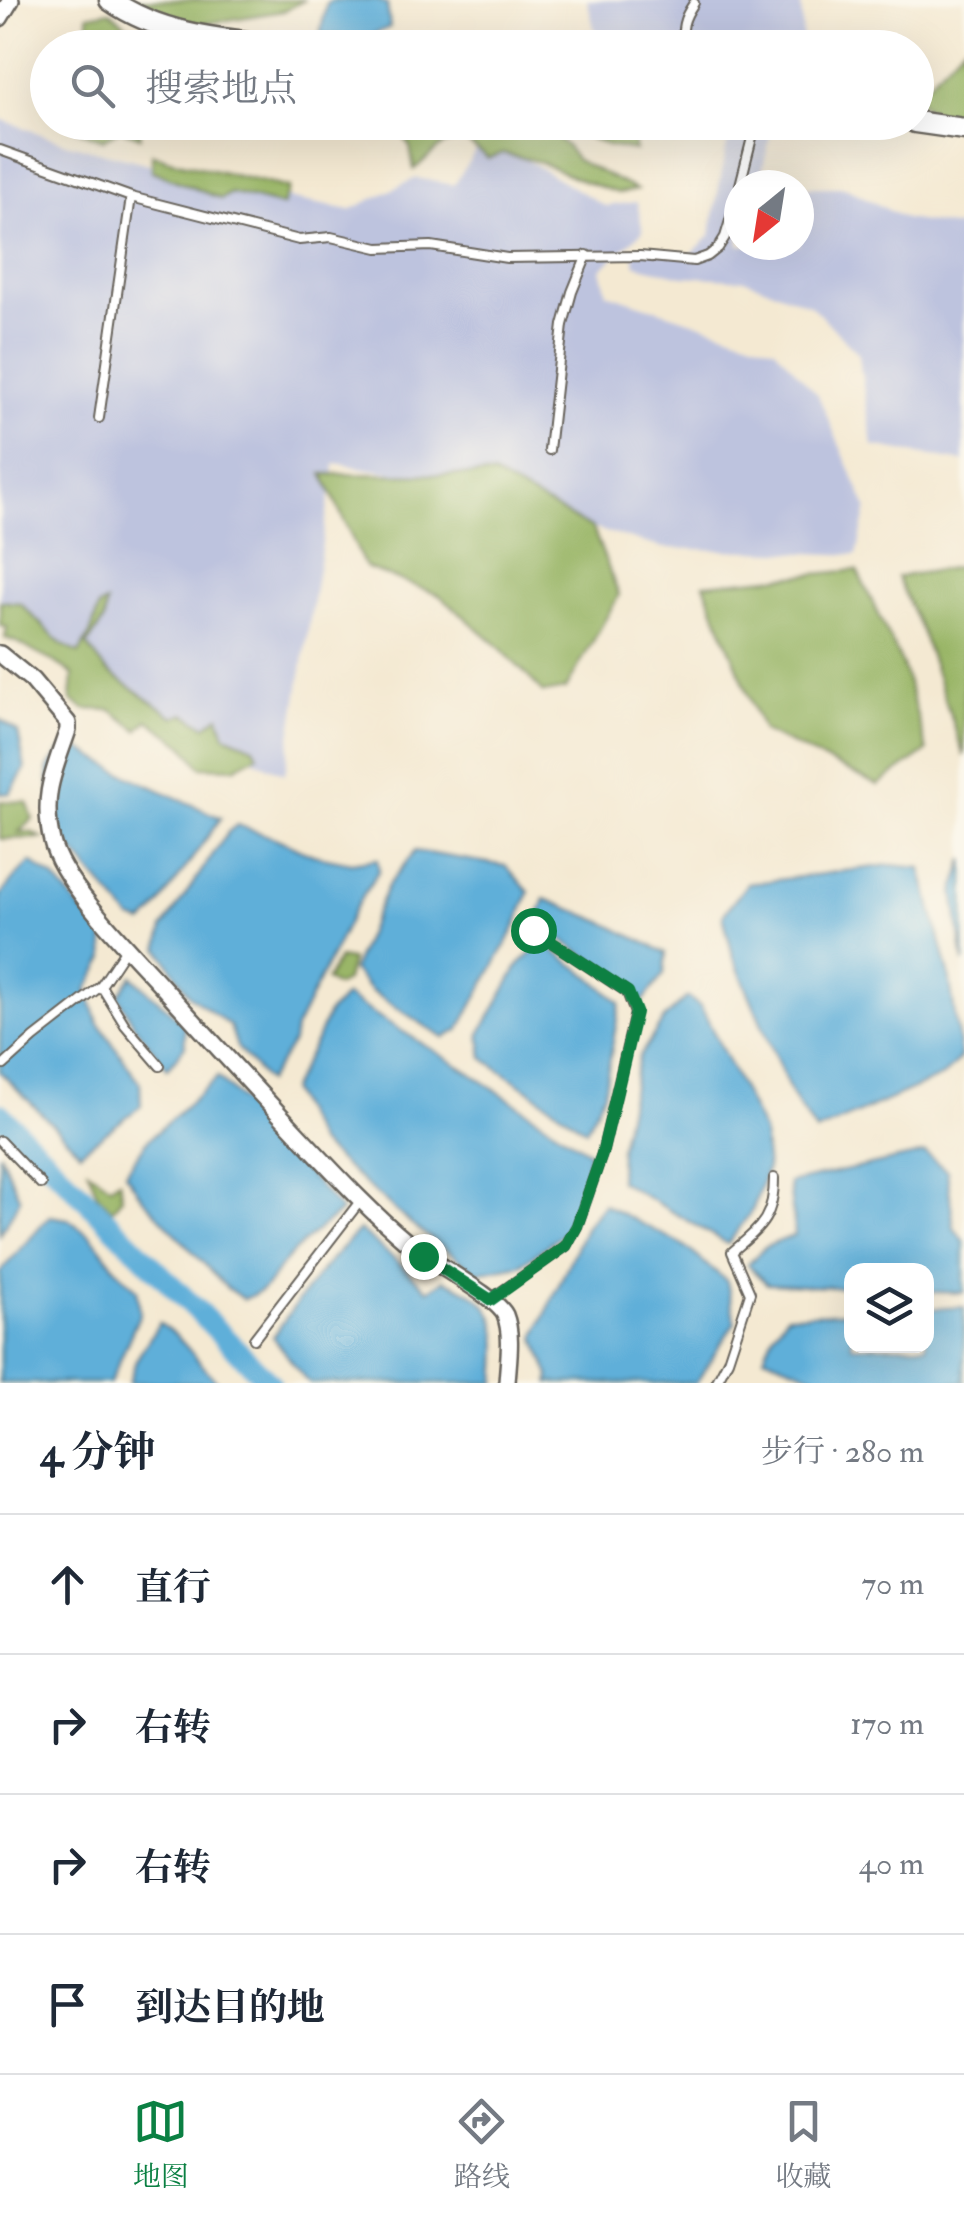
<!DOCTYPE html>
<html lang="zh">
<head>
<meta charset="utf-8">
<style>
  body { margin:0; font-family:"IM FELL Double Pica","Noto Serif SC",serif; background:#f6f6f7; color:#1f2937 }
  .controls { position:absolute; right:30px; bottom:30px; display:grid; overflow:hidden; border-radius:20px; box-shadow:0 10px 40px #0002 }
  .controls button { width:90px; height:90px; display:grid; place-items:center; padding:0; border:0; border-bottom:2px solid #e0e1e3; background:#fff; color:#1f2937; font:50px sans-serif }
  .compass { position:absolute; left:724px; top:170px; width:90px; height:90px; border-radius:50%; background:#fff; box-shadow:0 10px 40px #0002; rotate:210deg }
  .stop { position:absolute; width:30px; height:30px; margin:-22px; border:8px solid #0b8043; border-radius:50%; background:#fff }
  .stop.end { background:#0b8043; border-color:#fff; box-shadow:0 2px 10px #0008 }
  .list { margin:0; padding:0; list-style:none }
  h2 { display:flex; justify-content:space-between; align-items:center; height:130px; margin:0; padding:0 40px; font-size:42px }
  h2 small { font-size:32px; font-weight:400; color:#747a83 }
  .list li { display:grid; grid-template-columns:65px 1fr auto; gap:30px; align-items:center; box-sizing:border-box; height:140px; padding:0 40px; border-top:2px solid #e0e1e3 }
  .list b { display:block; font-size:38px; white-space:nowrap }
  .list em { font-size:32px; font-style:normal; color:#747a83 }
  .icon { flex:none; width:55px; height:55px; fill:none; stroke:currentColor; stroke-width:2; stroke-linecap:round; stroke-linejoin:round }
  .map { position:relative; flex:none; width:964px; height:1383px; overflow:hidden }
  .search { position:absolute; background:#fff; box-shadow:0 10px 40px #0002; left:30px; right:30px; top:30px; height:110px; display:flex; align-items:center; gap:25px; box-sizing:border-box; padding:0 35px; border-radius:55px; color:#747a83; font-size:38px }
  .sheet { height:690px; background:#fff }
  nav { display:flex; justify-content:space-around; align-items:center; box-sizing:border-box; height:140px; border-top:2px solid #e0e1e3; background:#fff; font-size:28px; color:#747a83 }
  nav a { display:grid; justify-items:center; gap:5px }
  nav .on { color:#0b8043 }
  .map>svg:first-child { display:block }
  .industrial { fill:#bdc3de; fill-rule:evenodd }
  .forest { fill:#9ab668; stroke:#5b6942; stroke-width:2.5 }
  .water { fill:#5eafd9; stroke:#3d667a; stroke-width:2.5 }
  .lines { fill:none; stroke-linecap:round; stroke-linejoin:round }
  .river { stroke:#5eafd9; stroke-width:22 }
  .lane-casing { stroke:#68645c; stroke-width:12 }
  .street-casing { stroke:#68645c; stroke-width:20 }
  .secondary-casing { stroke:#68645c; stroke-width:25 }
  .lane { stroke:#fff; stroke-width:8 }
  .street { stroke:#fff; stroke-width:15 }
  .secondary { stroke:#fff; stroke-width:20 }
  .route { stroke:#0b8043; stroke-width:12 }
</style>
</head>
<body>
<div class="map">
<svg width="964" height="1383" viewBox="0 0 964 1383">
  <rect width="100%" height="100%" fill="#fbf7ec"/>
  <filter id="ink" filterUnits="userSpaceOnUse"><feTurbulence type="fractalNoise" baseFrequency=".01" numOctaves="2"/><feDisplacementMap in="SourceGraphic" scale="20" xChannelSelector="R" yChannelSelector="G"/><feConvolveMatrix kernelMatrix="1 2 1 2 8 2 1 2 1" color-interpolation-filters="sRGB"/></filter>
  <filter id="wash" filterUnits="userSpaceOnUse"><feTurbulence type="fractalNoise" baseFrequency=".0048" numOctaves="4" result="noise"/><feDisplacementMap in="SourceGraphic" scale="40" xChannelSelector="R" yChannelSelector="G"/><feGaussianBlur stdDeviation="2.25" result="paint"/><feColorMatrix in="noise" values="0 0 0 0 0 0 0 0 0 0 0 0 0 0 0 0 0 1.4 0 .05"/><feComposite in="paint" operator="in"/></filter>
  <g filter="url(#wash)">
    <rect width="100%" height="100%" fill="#f4e9d2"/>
    <!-- industrial -->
    <g class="industrial">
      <path d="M587 0H801L803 44 800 48 599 47Z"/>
      <path d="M0 119 66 143 271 195 350 210 416 178 454 185 475 151 487 137 605 206 637 202 643 231 601 269 607 293 775 348 818 395 867 508 857 555 663 548 399 474 335 463 285 774 136 707 0 604Z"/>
      <path d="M731 123H773L762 172 807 187H845L905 219 964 228V462L873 446 858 353 810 305 746 280 682 276 636 265 632 248 691 254 710 236ZM739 185H799V245H739Z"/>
    </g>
    <!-- forest -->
    <g class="forest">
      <path d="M128 0H305L284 11 190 26 155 16Z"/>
      <path d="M110 11 126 25 146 33 140 47H108L89 34 88 15Z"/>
      <path d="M964 45V127L956 126 921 104 919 92Z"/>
      <path d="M74 123H141L140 137 120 129 103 140 78 130Z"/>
      <path d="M395 123H424L455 141C439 143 427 160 414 169L410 147Z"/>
      <path d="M517 123H552L548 129 567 147 577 160 637 190 618 193 583 181 540 162 503 153 488 158 466 141 517 126Z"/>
      <path d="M558 123H630L635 151 608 146Z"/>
      <path d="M152 154 173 161 289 188 282 206 231 193 221 199 152 171Z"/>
      <path d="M323 474 493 475 593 529 619 595 566 689 544 693 496 644 439 595 365 567Z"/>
      <path d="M964 566V756L924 638 897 577Z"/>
      <path d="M857 570 903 666 927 751 878 785 763 731 704 584Z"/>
      <path d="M0 601 20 603 61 644 79 653 90 634 99 607 106 603 104 620 87 645 107 671 174 717 185 714 206 726 219 716 225 735 254 747 258 755 234 768 201 767 183 745 148 720 138 730 111 710 84 709 71 700 73 675C60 663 51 661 36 653 25 647 18 641 5 638L7 627 0 626Z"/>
      <path d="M0 801 27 802 33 819 19 832H31L42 838 0 839Z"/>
      <path d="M339 958 351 960 346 981 336 986 326 980Z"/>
      <path d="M88 1170 111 1186 119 1180 122 1197 112 1210 97 1194Z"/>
    </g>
    <!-- water -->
    <g class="water">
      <path d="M335 0H377L387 4 390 27 363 39 320 34 327 3Z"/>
      <path d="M0 719 18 732 25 769 10 793 0 794Z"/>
      <path d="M68 742 118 771 221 818 153 914 143 923 131 919 53 828 48 768Z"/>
      <path d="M237 825 275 838 313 855 351 863 377 859 379 870 355 908 295 1029 293 1042 267 1082 237 1047 230 1026 189 995 159 948 163 928 228 832Z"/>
      <path d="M415 851 506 866 529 892 516 926 459 1030 444 1038 371 991 352 970 388 885Z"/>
      <path d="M964 859V963L954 892Z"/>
      <path d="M31 862 54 878 103 935 105 958 87 990 98 1022 140 1083 141 1106 80 1152 0 1072V896L15 877Z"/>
      <path d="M890 865 921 868 949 974 961 1057 943 1076 816 1132 792 1096 733 956 723 915 747 884Z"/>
      <path d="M545 899 603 922 666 953 664 974 641 1004 625 982 536 923Z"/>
      <path d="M550 948 592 978 620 1003 604 1093 586 1130 483 1058 480 1034 520 963 534 951Z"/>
      <path d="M132 976 184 1024 185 1046 168 1069 134 1025 118 996Z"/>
      <path d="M345 996 467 1071 589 1152 583 1190 567 1231 520 1265 478 1273 413 1226 318 1143 290 1090 319 1035 328 1013Z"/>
      <path d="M687 997 701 1007 763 1131 767 1168 753 1209 728 1244 619 1181 620 1148 639 1057 664 1019Z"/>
      <path d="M218 1077 254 1113 341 1211C323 1227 300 1243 285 1261 268 1281 272 1289 243 1299L227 1288 143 1199 125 1173 148 1140Z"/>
      <path d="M0 1153 20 1199 0 1235Z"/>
      <path d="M925 1153 947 1171 954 1228 964 1241V1293L927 1292 926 1270H852L851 1288 767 1284 747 1265 765 1247 795 1235 789 1183Z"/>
      <path d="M603 1204 683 1245 727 1281 735 1322 696 1383H549L550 1376 535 1337 586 1226Z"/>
      <path d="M50 1216 68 1219 91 1236 118 1271 137 1289 140 1313 110 1383H0V1272Z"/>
      <path d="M359 1230 397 1261 428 1290 444 1280C503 1303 500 1327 496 1383H310L305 1379 273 1337C299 1298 325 1263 359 1230Z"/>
      <path d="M964 1307V1383H832L764 1356 774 1332 787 1315 851 1312 852 1346H926L927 1309Z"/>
      <path d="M159 1323 176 1335 218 1383H129L136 1360Z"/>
    </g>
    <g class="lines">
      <!-- river -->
      <path class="river" d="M0 1114 270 1383"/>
    </g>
  </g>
  <g filter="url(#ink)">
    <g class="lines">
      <!-- lane casing -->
      <g class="lane-casing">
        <g id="lane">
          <path d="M684 48C681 28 683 19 694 3"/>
          <path d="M0 150 131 197 299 240 331 237 378 248 431 246 507 258 640 256 694 261 708 256 718 248 725 237 739 191"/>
          <path d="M740 185 756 122"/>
          <path d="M99 418 131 197"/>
          <path d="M549 450 563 325 572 292 587 255"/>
          <path d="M101 986 125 1025 160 1066"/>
          <path d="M4 1065 34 1038 101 986 127 947"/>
          <path d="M0 1141 41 1184"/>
          <path d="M491 1299 566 1246 577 1226 602 1154 635 1013 627 992 533 930"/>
          <path d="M254 1339 361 1200"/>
          <path d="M716 1383 728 1360 750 1293 732 1252C761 1227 774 1218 774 1178"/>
        </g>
      </g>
      <!-- street casing -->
      <g class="street-casing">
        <g id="street">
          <path d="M0 18 11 0"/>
          <path d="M0 654 32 680 68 723V730C54 771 41 796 52 841 61 882 131 952 161 985 205 1034 250 1083 295 1131 331 1169 367 1209 408 1243 428 1261 496 1296 505 1315 513 1335 508 1362 507 1383"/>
        </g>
      </g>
      <!-- secondary casing -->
      <g class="secondary-casing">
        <g id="secondary">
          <path d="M110 0C166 39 234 40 299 48"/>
          <path d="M915 122 964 129"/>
        </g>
      </g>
      <!-- lane -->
      <use href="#lane" class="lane"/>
      <!-- street -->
      <use href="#street" class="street"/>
      <!-- secondary -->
      <use href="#secondary" class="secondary"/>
    </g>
  </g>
  <g class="lines" filter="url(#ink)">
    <!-- route -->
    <path class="route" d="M423 1256 491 1300 566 1246 577 1226 602 1154 636 1012 628 992 533 930"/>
  </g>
</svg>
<div class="controls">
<button><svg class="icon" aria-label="layers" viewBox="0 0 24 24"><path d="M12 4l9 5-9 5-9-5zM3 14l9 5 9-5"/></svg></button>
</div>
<svg class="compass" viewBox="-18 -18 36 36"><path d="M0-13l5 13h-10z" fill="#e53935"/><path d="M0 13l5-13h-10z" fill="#747a83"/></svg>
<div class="stop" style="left:533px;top:930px"></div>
<div class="stop end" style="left:423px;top:1256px"></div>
<div class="search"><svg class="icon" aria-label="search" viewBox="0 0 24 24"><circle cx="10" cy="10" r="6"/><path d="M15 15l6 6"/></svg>搜索地点</div>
</div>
<section class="sheet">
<h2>4 分钟<small>步行 · 280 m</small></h2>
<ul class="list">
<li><svg class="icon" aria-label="ahead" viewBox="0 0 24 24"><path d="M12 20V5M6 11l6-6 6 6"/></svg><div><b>直行</b></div><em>70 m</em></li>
<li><svg class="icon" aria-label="right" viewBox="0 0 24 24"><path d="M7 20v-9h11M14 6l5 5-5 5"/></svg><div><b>右转</b></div><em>170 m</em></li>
<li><svg class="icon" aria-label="right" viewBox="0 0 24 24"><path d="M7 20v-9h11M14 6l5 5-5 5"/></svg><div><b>右转</b></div><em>40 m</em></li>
<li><svg class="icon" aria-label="arrive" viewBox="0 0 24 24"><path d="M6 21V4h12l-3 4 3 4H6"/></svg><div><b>到达目的地</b></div></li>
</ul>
</section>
<nav>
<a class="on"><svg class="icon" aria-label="map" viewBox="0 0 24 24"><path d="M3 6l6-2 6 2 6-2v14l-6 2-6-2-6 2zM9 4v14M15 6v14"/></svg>地图</a>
<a><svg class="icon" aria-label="directions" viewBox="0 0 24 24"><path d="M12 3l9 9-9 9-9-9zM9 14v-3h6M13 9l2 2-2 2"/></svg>路线</a>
<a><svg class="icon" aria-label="saved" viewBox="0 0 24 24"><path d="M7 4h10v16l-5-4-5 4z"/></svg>收藏</a>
</nav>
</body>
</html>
